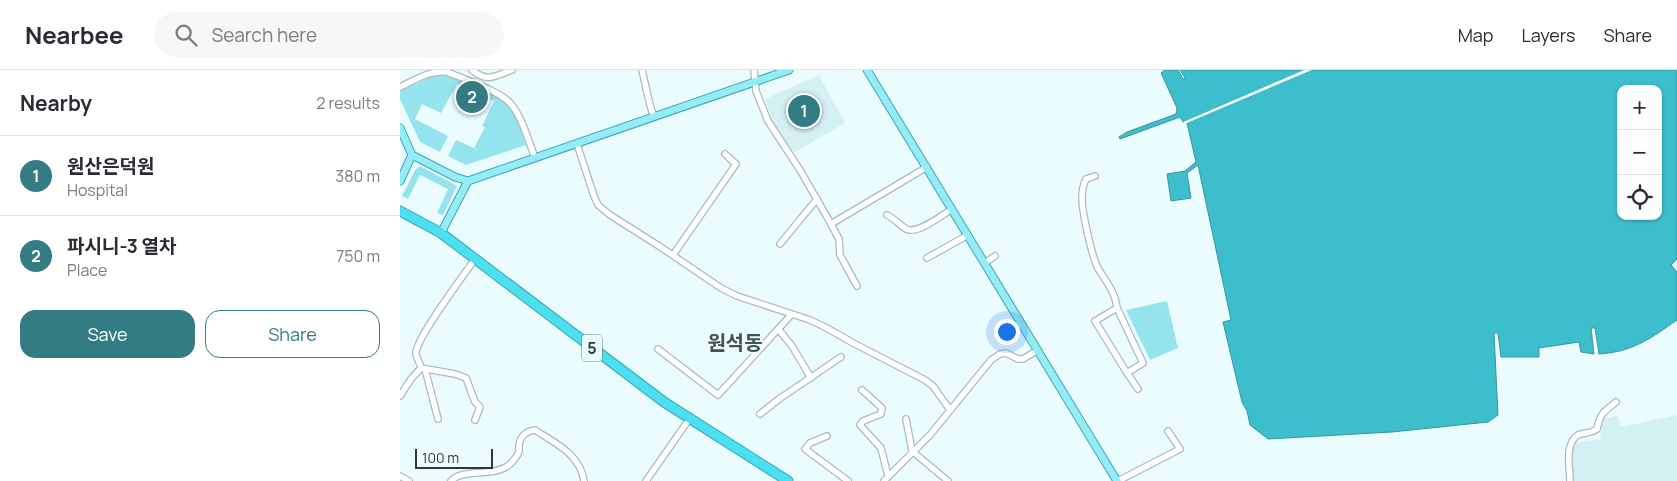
<!DOCTYPE html>
<html lang="en">
<head>
<meta charset="utf-8">
<style>
  body { margin:0; font-family:Manrope,"Noto Sans KR",sans-serif; background:#f7f7f7; color:#2b2b33 }
  .controls { position:absolute; right:15px; top:15px; display:grid; overflow:hidden; border-radius:10px; box-shadow:0 1px 4px #0004 }
  .controls button { width:45px; height:45px; display:grid; place-items:center; padding:0; border:0; border-bottom:1px solid #e1e1e2; background:#fff; color:#2b2b33; font:25px sans-serif }
  .scale { position:absolute; left:15px; bottom:12px; width:78px; box-sizing:border-box; padding-left:5px; border:2px solid #303738; border-top:0; font-size:14px; line-height:18px; white-space:nowrap; color:#303738; -webkit-text-stroke:4px #eafcfe; paint-order:stroke }
  .you { position:absolute; left:606px; top:261px; width:18px; height:18px; margin:-12px; border:4px solid #fff; border-radius:50%; background:#1a73e8; box-shadow:0 0 0 8px #1a73e833 }
  .badge { display:grid; place-items:center; width:32px; height:32px; border-radius:50%; background:#347c84; color:#fff; font-size:16px; font-weight:700 }
  .pin { position:absolute; translate:-50% -50%; border:2px solid #fff; box-shadow:0 1px 5px #0006 }
  .list { margin:0; padding:0; list-style:none }
  h2 { display:flex; justify-content:space-between; align-items:center; height:65px; margin:0; padding:0 20px; font-size:21px }
  h2 small { font-size:16px; font-weight:400; color:#7c7c81 }
  .list li { display:grid; grid-template-columns:32px 1fr auto; gap:15px; align-items:center; box-sizing:border-box; height:80px; padding:0 20px; border-top:1px solid #e1e1e2 }
  .list b { display:block; font-size:19px; white-space:nowrap }
  .list p { margin:0; font-size:16px; white-space:nowrap; color:#7c7c81 }
  .list em { font-size:16px; font-style:normal; color:#7c7c81 }
  .actions { display:flex; gap:10px; padding:15px 20px }
  .actions a { flex:1; padding:11px 0; border:1px solid #347c84; border-radius:15px; text-align:center; font-size:18px; color:#347c84 }
  .actions .main { background:#347c84; color:#fff }
  .icon { flex:none; width:28px; height:28px; fill:none; stroke:currentColor; stroke-width:2; stroke-linecap:round; stroke-linejoin:round }
  .map { position:relative; flex:none; width:1277px; height:411px; overflow:hidden }
  header { display:flex; align-items:center; gap:30px; box-sizing:border-box; height:70px; padding:0 25px; background:#fff; border-bottom:1px solid #e1e1e2 }
  header strong { font-size:24px }
  nav { display:flex; gap:28px; margin-inline-start:auto; font-size:18px }
  .search { width:350px; height:45px; background:#f7f7f7; display:flex; align-items:center; gap:12px; box-sizing:border-box; padding:0 18px; border-radius:28px; color:#7c7c81; font-size:19px }
  main { display:flex }
  aside { flex:1; background:#fff }
  .map>svg:first-child { display:block }
  .built { fill:#d5f0f3 }
  .green { fill:#94e3ed }
  .water { fill:#3dbecd; stroke:#3996a0; fill-rule:evenodd }
  .pier { fill:#eafcfe }
  .lines { fill:none; stroke-linecap:round; stroke-linejoin:round }
  .minor-casing { stroke:#abbcbe; stroke-width:8 }
  .major-casing { stroke:#42a5b0; stroke-width:9 }
  .highway-casing { stroke:#42a5b0; stroke-width:11 }
  .minor { stroke:#fff; stroke-width:5.5 }
  .major { stroke:#93ecf6; stroke-width:7 }
  .highway { stroke:#4be0f0; stroke-width:9 }
  .labels { text-anchor:middle; dominant-baseline:central; stroke-width:4; stroke-linejoin:round; paint-order:stroke }
  .shield { fill:#eafcfe; stroke:#687273; stroke-width:1 }
  .shield-label { font-size:16px; font-weight:bold; fill:#303738 }
  .quarter-label { font-size:20px; font-weight:bold; fill:#425152; stroke:#eafcfe }
</style>
</head>
<body>
<header>
<strong>Nearbee</strong>
<div class="search"><svg class="icon" aria-label="search" viewBox="0 0 24 24"><circle cx="10" cy="10" r="6"/><path d="M15 15l6 6"/></svg>Search here</div>
<nav><a>Map</a><a>Layers</a><a>Share</a></nav>
</header>
<main>
<aside>
<h2>Nearby<small>2 results</small></h2>
<ul class="list">
<li><span class="badge">1</span><div><b>원산은덕원</b><p>Hospital</p></div><em>380 m</em></li>
<li><span class="badge">2</span><div><b>파시니-3 열차</b><p>Place</p></div><em>750 m</em></li>
</ul>
<div class="actions"><a class="main">Save</a><a>Share</a></div>
</aside>
<div class="map">
<svg width="1277" height="411" viewBox="0 0 1277 411">
  <rect width="100%" height="100%" fill="#eafcfe"/>
  <!-- built -->
  <g class="built">
    <path d="M419 5 445 53 395 82 375 59 365 29Z"/>
    <path d="M1218 345 1221 357 1277 345V411H1166V374L1200 369 1203 349Z"/>
  </g>
  <!-- green -->
  <g class="green">
    <path d="M38 4H47L101 28 114 42 126 75 66 95 48 86 56 70 74 78 85 57 82 56 94 31 57 14 41 43 22 34 15 49 48 66 40 82 20 72 0 29V21Z"/>
    <path d="M20 96 57 116 43 145 37 143 48 119 20 105 8 129 2 126 15 100Z"/>
    <path d="M767 231 778 278 750 290 726 240Z"/>
  </g>
  <!-- water -->
  <g class="water">
    <path d="M765 0H778L783 9 785 8 780 0H904L783 52 780 47 720 69 719 67 727 62 776 44 777 38 761 3Z"/>
    <path d="M912 0H1277V189L1271 195 1277 202V250C1251 268 1233 282 1199 284L1195 258H1191L1194 284 1181 282 1179 272 1139 278V287H1101L1098 263H1094L1098 345 1088 352 992 362 868 369 850 355 847 341 842 332 823 252 831 250 798 95 787 103 791 128 771 131 767 104 785 101 796 92 787 53ZM1221 19H1258V146H1221Z"/>
  </g>
  <!-- pier -->
  <path class="pier" d="M904 0H912L787 53 783 52Z"/>
  <g class="lines">
    <!-- minor casing -->
    <g class="minor-casing">
      <g id="minor">
        <path d="M72 0C88 13 94 6 112 0"/>
        <path d="M242 0C246 16 248 32 254 47"/>
        <path d="M354 0 356 21 368 51 400 100 431 154 439 169 440 185 457 216"/>
        <path d="M0 17C15 10 30 0 47 2 64 9 100 21 111 34 122 47 129 72 135 88"/>
        <path d="M177 74 194 126 198 135 210 145 259 176 321 218 337 226 410 250 425 257 455 274 525 310 533 316 550 340"/>
        <path d="M695 106 686 109C683 115 682 121 682 128 682 141 692 189 699 200 706 211 716 224 717 238L743 293 727 303 738 319"/>
        <path d="M487 145C495 149 501 156 506 159 517 165 542 145 552 139"/>
        <path d="M431 154 527 97"/>
        <path d="M380 174 417 129"/>
        <path d="M273 185 336 94 325 84"/>
        <path d="M527 188 568 165"/>
        <path d="M585 193 595 186"/>
        <path d="M717 238 695 251 727 303"/>
        <path d="M379 260 392 276 411 308"/>
        <path d="M258 279 318 325 391 245"/>
        <path d="M21 298 55 304 66 308 75 332 80 337 75 350"/>
        <path d="M25 299 38 349"/>
        <path d="M462 320 482 338 481 344 463 351 460 355 481 378 488 406"/>
        <path d="M0 326 11 309 21 298C20 293 16 287 16 283 16 268 64 205 75 189"/>
        <path d="M360 344 379 329 441 287"/>
        <path d="M506 349 512 381 548 411"/>
        <path d="M427 366 410 373 405 379 448 411"/>
        <path d="M0 406 9 411"/>
        <path d="M51 411C63 398 90 407 106 397 110 395 117 387 119 382 119 380 119 377 119 375 120 366 127 361 135 360 155 373 180 384 184 411"/>
        <path d="M246 411 290 348"/>
        <path d="M484 411 530 365 591 290 600 284 606 283 618 289H623L638 280"/>
        <path d="M718 411 780 379 768 361"/>
        <path d="M1170 411C1170 398 1164 374 1178 365 1184 362 1191 364 1197 359 1200 343 1204 342 1216 332"/>
      </g>
    </g>
    <!-- major casing -->
    <g class="major-casing">
      <g id="major">
        <path d="M467 0 717 411"/>
        <path d="M0 58 12 85 55 107 68 111 389 0"/>
        <path d="M0 111 12 85"/>
        <path d="M41 163 68 111"/>
      </g>
    </g>
    <!-- highway casing -->
    <g class="highway-casing">
      <path id="highway" d="M0 141 41 163 264 332 388 411"/>
    </g>
    <!-- minor -->
    <use href="#minor" class="minor"/>
    <!-- major -->
    <use href="#major" class="major"/>
    <!-- highway -->
    <use href="#highway" class="highway"/>
  </g>
  <g class="labels">
    <!-- shield labels -->
    <rect class="shield" x="182" y="264.5" width="20" height="27" rx="4"/>
    <g class="shield-label">
      <text x="192" y="278">5</text>
    </g>
    <!-- quarter labels -->
    <g class="quarter-label">
      <text x="335" y="272">원석동</text>
    </g>
  </g>
</svg>
<div class="controls">
<button>+</button>
<button>−</button>
<button><svg class="icon" aria-label="locate" viewBox="0 0 24 24"><circle cx="12" cy="12" r="6"/><path d="M12 2v4M12 18v4M2 12h4M18 12h4"/></svg></button>
</div>
<div class="scale">100 m</div>
<div class="you"></div>
<div class="pin badge" style="left:404px;top:41px">1</div>
<div class="pin badge" style="left:72px;top:27px">2</div>
</div>
</main>
</body>
</html>
